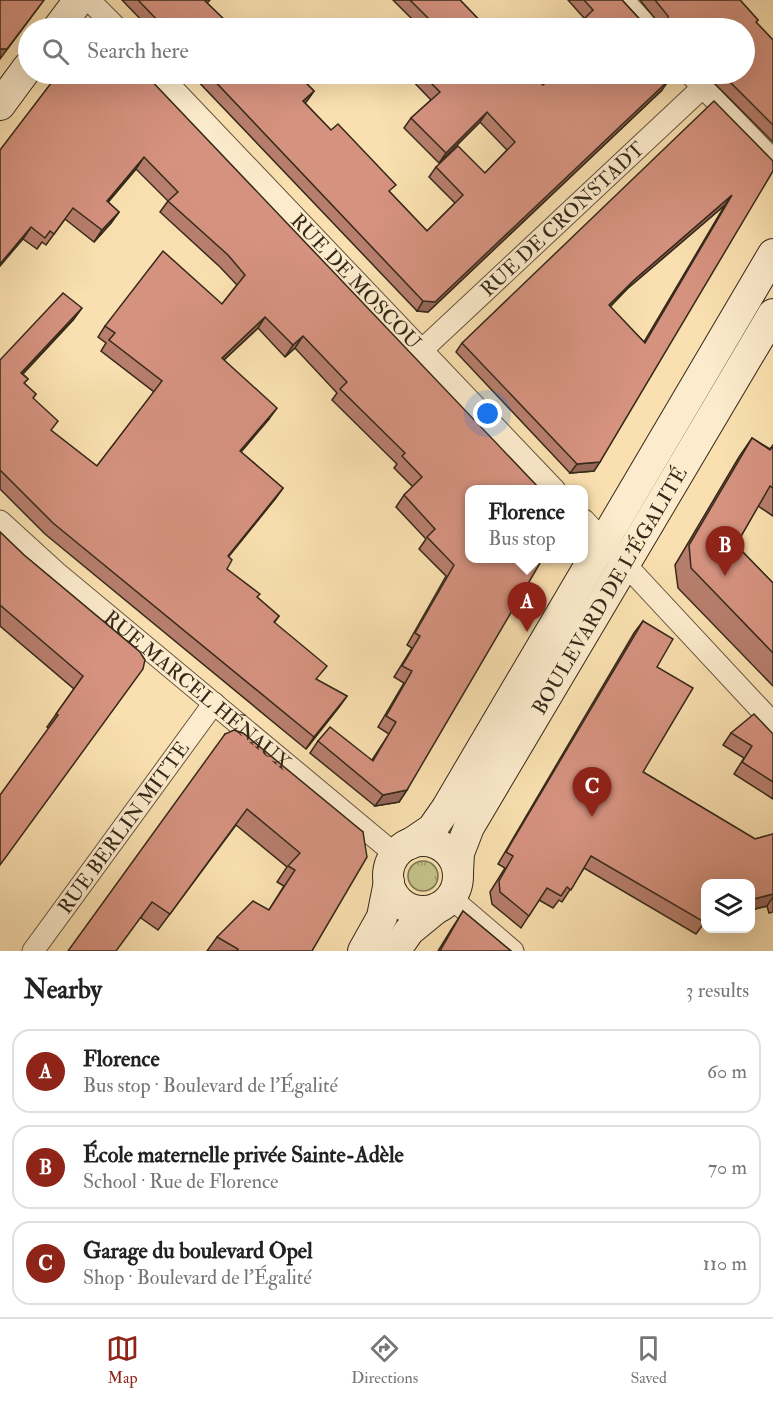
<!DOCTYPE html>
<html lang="en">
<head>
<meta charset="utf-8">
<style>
  body { margin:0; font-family:"IM FELL Double Pica",serif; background:#f6f6f6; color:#222 }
  .controls { position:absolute; right:18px; bottom:18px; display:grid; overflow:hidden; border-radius:12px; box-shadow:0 6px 24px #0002 }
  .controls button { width:54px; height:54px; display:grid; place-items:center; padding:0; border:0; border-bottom:2px solid #e0e0e0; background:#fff; color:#222; font:30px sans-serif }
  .you { position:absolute; left:488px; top:414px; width:21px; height:21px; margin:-15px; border:4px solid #fff; border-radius:50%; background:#1a73e8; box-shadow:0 0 0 9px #1a73e833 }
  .badge { display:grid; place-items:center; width:39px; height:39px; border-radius:50%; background:#8f2418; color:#fff; font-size:20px; font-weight:700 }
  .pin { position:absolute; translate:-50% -50px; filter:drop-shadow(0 2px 3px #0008) }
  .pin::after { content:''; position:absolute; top:32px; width:21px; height:18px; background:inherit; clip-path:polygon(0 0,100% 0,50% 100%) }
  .popup { position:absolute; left:465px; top:485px; width:123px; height:78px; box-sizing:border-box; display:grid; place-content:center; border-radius:12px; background:#fff; filter:drop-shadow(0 2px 4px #0005); font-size:20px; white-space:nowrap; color:#767676 }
  .popup b { font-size:22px; color:#222 }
  .popup::after { content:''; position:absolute; left:50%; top:100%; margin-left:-12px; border:12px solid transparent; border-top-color:#fff }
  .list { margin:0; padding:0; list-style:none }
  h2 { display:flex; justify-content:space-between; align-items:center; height:78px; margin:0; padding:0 24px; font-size:26px }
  h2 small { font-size:20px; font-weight:400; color:#767676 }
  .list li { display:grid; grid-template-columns:39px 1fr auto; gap:18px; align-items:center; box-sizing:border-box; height:84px; margin:0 12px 12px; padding:0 12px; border:2px solid #e0e0e0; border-radius:18px }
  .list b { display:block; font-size:22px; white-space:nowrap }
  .list p { margin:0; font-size:20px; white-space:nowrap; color:#767676 }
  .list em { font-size:20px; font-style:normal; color:#767676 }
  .icon { flex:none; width:33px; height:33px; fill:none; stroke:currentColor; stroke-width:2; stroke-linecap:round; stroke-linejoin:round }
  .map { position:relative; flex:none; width:773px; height:951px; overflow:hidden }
  .search { position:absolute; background:#fff; box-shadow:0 6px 24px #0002; left:18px; right:18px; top:18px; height:66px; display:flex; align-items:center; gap:15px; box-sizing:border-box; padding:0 21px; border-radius:33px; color:#767676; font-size:22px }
  .sheet { height:366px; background:#fff }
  nav { display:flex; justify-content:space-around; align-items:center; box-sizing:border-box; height:84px; border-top:2px solid #e0e0e0; background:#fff; font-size:16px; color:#767676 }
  nav a { display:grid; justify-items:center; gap:3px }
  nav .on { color:#8f2418 }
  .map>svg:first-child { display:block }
  .grass { fill:url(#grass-tufts); stroke:#7c7551; stroke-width:1.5 }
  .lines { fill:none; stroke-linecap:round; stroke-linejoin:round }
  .street-casing { stroke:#665740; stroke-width:23 }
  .secondary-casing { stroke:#35291a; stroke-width:32 }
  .street { stroke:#fcebcc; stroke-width:21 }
  .secondary { stroke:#fcebcc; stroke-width:30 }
  .wall { fill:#b77e6d; stroke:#35291a; stroke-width:1.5; fill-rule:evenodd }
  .shaded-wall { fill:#956659; stroke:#35291a; stroke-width:1.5 }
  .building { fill:#d5927f; stroke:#35291a; stroke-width:1.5; fill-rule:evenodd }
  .labels { text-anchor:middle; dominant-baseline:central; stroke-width:4.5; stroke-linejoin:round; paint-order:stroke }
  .street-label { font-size:20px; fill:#35291a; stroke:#fcebcc }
</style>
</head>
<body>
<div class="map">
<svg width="773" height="951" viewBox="0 0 773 951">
  <defs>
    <pattern id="grass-tufts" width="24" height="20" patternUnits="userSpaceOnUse" patternTransform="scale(1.5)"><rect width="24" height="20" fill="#c3c188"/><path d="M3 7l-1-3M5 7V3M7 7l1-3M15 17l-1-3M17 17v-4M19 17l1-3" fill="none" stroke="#9f9d6e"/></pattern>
  </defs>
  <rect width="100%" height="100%" fill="#fae0b0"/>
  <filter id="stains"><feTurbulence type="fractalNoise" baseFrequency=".00333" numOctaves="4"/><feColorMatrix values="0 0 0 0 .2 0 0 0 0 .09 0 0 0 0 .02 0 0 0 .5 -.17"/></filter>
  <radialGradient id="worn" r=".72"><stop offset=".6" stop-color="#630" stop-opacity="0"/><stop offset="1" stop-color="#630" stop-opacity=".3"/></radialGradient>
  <!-- grass -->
  <circle class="grass" cx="423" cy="876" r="15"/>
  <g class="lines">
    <!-- street casing -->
    <g class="street-casing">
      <g id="street">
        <path d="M89 0 117 28"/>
        <path d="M623 0 649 28"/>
        <path id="s1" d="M159 74 555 490"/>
        <path d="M690 74 773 160"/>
        <path id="s2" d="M422 350 703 87"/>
        <path d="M584 520 773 723"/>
        <path id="s3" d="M0 521 56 572 396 855"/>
        <path d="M451 898 513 951"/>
        <path id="s4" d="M33 951 214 703"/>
      </g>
    </g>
    <!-- secondary casing -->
    <g class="secondary-casing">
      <g id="secondary">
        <path d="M58 28 79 0"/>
        <path d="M0 105 28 67"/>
        <circle cx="423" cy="876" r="35"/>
        <path d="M410 844 432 829 446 809 773 254"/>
        <path id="s5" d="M458 872 459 853 469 827 773 314"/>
        <path d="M363 951 382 917 389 882"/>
        <path d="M395 951 409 931 437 908"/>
      </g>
    </g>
    <!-- street -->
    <use href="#street" class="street"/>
    <!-- secondary -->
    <use href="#secondary" class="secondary"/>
  </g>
  <!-- wall -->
  <g class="wall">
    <path d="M122 0H210L207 3 233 28H149Z"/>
    <path d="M393 0H460L487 28H421Z"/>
    <path d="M568 0H622L647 27 652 28H576L584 18Z"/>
    <path d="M640 0H740L758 20 756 22 773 40V142L705 74H744V28H661V26Z"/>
    <path d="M58 74 540 489 407 790 399 802 375 806 310 753 318 741 372 760 389 734 378 727 404 683 394 677 412 648 407 645 446 576 419 549 426 539 396 507 404 495 413 487 394 468 397 464 332 400 337 393 295 348 285 357 258 328 224 360 269 419 241 452 283 488 275 499 229 556 227 569 257 597 279 616 274 623 317 680 347 696 339 707 306 749 45 534 0 489V360L74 319 23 374 28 379 24 383 36 394 33 398 51 431 97 466 154 392 101 351 106 343 98 337 105 326 222 304 237 285 220 267 160 212 168 201 136 169 108 202 119 212 111 223 94 242 65 219 46 245 42 242 37 249 23 239Z"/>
    <path d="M191 74H297L314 91 305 103 427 231 455 203 429 177 436 167 485 173 507 150 480 122 439 163 404 128 411 118 431 100 406 74H531L543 85 556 74H667L665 75 662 90 428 312 417 311Z"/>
    <path d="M773 161 594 471 570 473 456 352 462 343ZM725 205 644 342 610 307 627 289Z"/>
    <path d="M752 438 770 449 773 445V516L758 506 736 545 773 583V686L678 588 675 565 739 457Z"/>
    <path d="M0 532 24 555 140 652 49 728 47 727 74 689 0 626Z"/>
    <path d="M643 621 657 667 643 772 755 839 773 834V912L769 913 767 906 704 923 696 934 584 868 562 902 559 900 553 908 539 900 521 928 492 904 490 892 505 868 498 864 634 633Z"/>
    <path d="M731 733 773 734V799L734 774 744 758 723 745Z"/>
    <path d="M225 734 363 832 312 951H207L217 937 269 910 284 886 277 882 287 867 236 825 158 930 141 918Z"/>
    <path d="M463 911 511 951H438L451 930Z"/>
  </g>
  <!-- shaded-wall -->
  <g class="shaded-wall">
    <path d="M44 0 0 59V49Z"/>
    <path d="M669 80 662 90 428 312 417 311 423 301Z"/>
    <path d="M314 91 307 101 296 111 303 101Z"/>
    <path d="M487 112 480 122 439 163 446 153Z"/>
    <path d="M144 157 136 169 99 213 107 201Z"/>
    <path d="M732 195 725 205 627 289 602 315 609 305 634 280Z"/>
    <path d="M119 212 111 223 94 242 102 230Z"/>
    <path d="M31 227 23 239 0 266V264Z"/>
    <path d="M82 308 74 319 13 384 21 373Z"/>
    <path d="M265 317 258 328 214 369 222 358Z"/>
    <path d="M303 336 295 348 285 357 293 345Z"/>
    <path d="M277 408 269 419 232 462 240 451Z"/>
    <path d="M600 462 594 471 570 473 577 464Z"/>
    <path d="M283 488 275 499 220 567 228 556Z"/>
    <path d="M347 696 339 707 306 749 314 737Z"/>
    <path d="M407 790 399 802 375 806 383 795Z"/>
    <path d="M773 894V897L767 906 750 910V900Z"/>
  </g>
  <!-- building -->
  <g class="building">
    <path d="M0 0H44L7 49H0Z"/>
    <path d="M138 0H207L205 1 233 28H165Z"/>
    <path d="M410 0H460L487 28H438Z"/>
    <path d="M584 0H622L647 27 652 28H590L583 20 593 10Z"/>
    <path d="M655 0H740L758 20 756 22 773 40V125L722 74H744V28H661L668 22V16Z"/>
    <path d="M58 74H145L540 489H470V558H543L407 790 383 795 318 741 330 727 373 761 396 722 386 716 412 671 402 666 420 636 415 633 454 565 427 537 435 529 404 495 422 477 402 456 405 453 340 389 347 382 303 336 293 345 265 317 222 358 277 408 240 451 283 488 228 556 232 560 227 569 260 594 257 597 279 616 274 622 327 666 316 679 347 696 314 737 53 523 0 470V360L63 293 82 308 21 373 28 379 24 383 36 394 33 398 58 421 51 430 97 466 162 381 109 340 115 333 105 326 163 251 222 304 245 275 228 255 168 201 178 192 144 157 107 201 119 212 102 230 73 208 54 234 50 231 45 238 31 227 0 264V150Z"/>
    <path d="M208 74H297L314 91 303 101 331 130 338 124 396 185 389 191 427 231 463 195 436 167 458 146 485 173 515 142 487 112 446 153 411 118 440 92 422 74H531L543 85 556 74H663L669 80 435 302 423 301Z"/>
    <path d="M714 101 773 161V171L600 462 577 464 462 343ZM732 195 645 343 609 305 634 280Z"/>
    <path d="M752 438 770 450 773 446V488L770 486 736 545 773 583V653L691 568 689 545Z"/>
    <path d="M0 532 24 555 140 652 145 660 143 669 0 865V795L58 715 56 714 83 676 0 605Z"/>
    <path d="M643 621 673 639 657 667 693 688 643 772 755 839 773 834V894L750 900V884H705V920L704 922 591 856 571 890 567 887 561 896 547 888 529 916 500 892 499 881 513 856 506 852Z"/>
    <path d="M754 714 773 734V782L742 762 752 746 731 733Z"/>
    <path d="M234 730 243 733 363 832 367 857 312 951H237L238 949 217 937 253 901 269 910 295 870 288 866 300 853 247 809 170 914 152 902 116 951H68L225 734Z"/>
    <path d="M463 911 511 951H440Z"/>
  </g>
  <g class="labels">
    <!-- street labels -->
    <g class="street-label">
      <text stroke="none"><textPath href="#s2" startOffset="192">RUE DE CRONSTADT</textPath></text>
      <text stroke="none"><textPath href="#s1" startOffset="286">RUE DE MOSCOU</textPath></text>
      <text stroke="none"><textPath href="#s5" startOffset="322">BOULEVARD DE L'ÉGALITÉ</textPath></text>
      <text stroke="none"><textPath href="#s3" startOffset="260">RUE MARCEL HÉNAUX</textPath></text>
      <text stroke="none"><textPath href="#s4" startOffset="153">RUE BERLIN MITTE</textPath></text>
    </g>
  </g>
  <rect width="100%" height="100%" filter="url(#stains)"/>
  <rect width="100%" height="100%" fill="url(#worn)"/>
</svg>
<div class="controls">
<button><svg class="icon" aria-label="layers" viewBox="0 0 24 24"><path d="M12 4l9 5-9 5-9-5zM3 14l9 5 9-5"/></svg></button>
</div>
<div class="you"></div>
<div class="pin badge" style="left:527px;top:632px">A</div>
<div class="popup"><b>Florence</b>Bus stop</div>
<div class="pin badge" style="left:725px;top:576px">B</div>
<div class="pin badge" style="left:592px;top:817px">C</div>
<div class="search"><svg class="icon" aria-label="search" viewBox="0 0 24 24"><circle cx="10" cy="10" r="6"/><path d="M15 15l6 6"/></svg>Search here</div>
</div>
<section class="sheet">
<h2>Nearby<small>3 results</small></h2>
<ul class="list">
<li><span class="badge">A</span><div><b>Florence</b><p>Bus stop · Boulevard de l'Égalité</p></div><em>60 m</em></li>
<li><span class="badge">B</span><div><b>École maternelle privée Sainte-Adèle</b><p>School · Rue de Florence</p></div><em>70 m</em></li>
<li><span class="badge">C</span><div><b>Garage du boulevard Opel</b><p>Shop · Boulevard de l'Égalité</p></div><em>110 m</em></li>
</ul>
</section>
<nav>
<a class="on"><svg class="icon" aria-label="map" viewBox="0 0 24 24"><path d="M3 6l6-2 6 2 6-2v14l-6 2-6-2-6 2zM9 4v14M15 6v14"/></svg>Map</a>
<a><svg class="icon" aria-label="directions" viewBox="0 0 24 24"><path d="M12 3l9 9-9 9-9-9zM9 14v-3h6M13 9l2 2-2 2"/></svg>Directions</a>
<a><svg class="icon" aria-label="saved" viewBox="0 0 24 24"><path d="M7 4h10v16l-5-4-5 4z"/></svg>Saved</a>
</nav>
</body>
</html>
